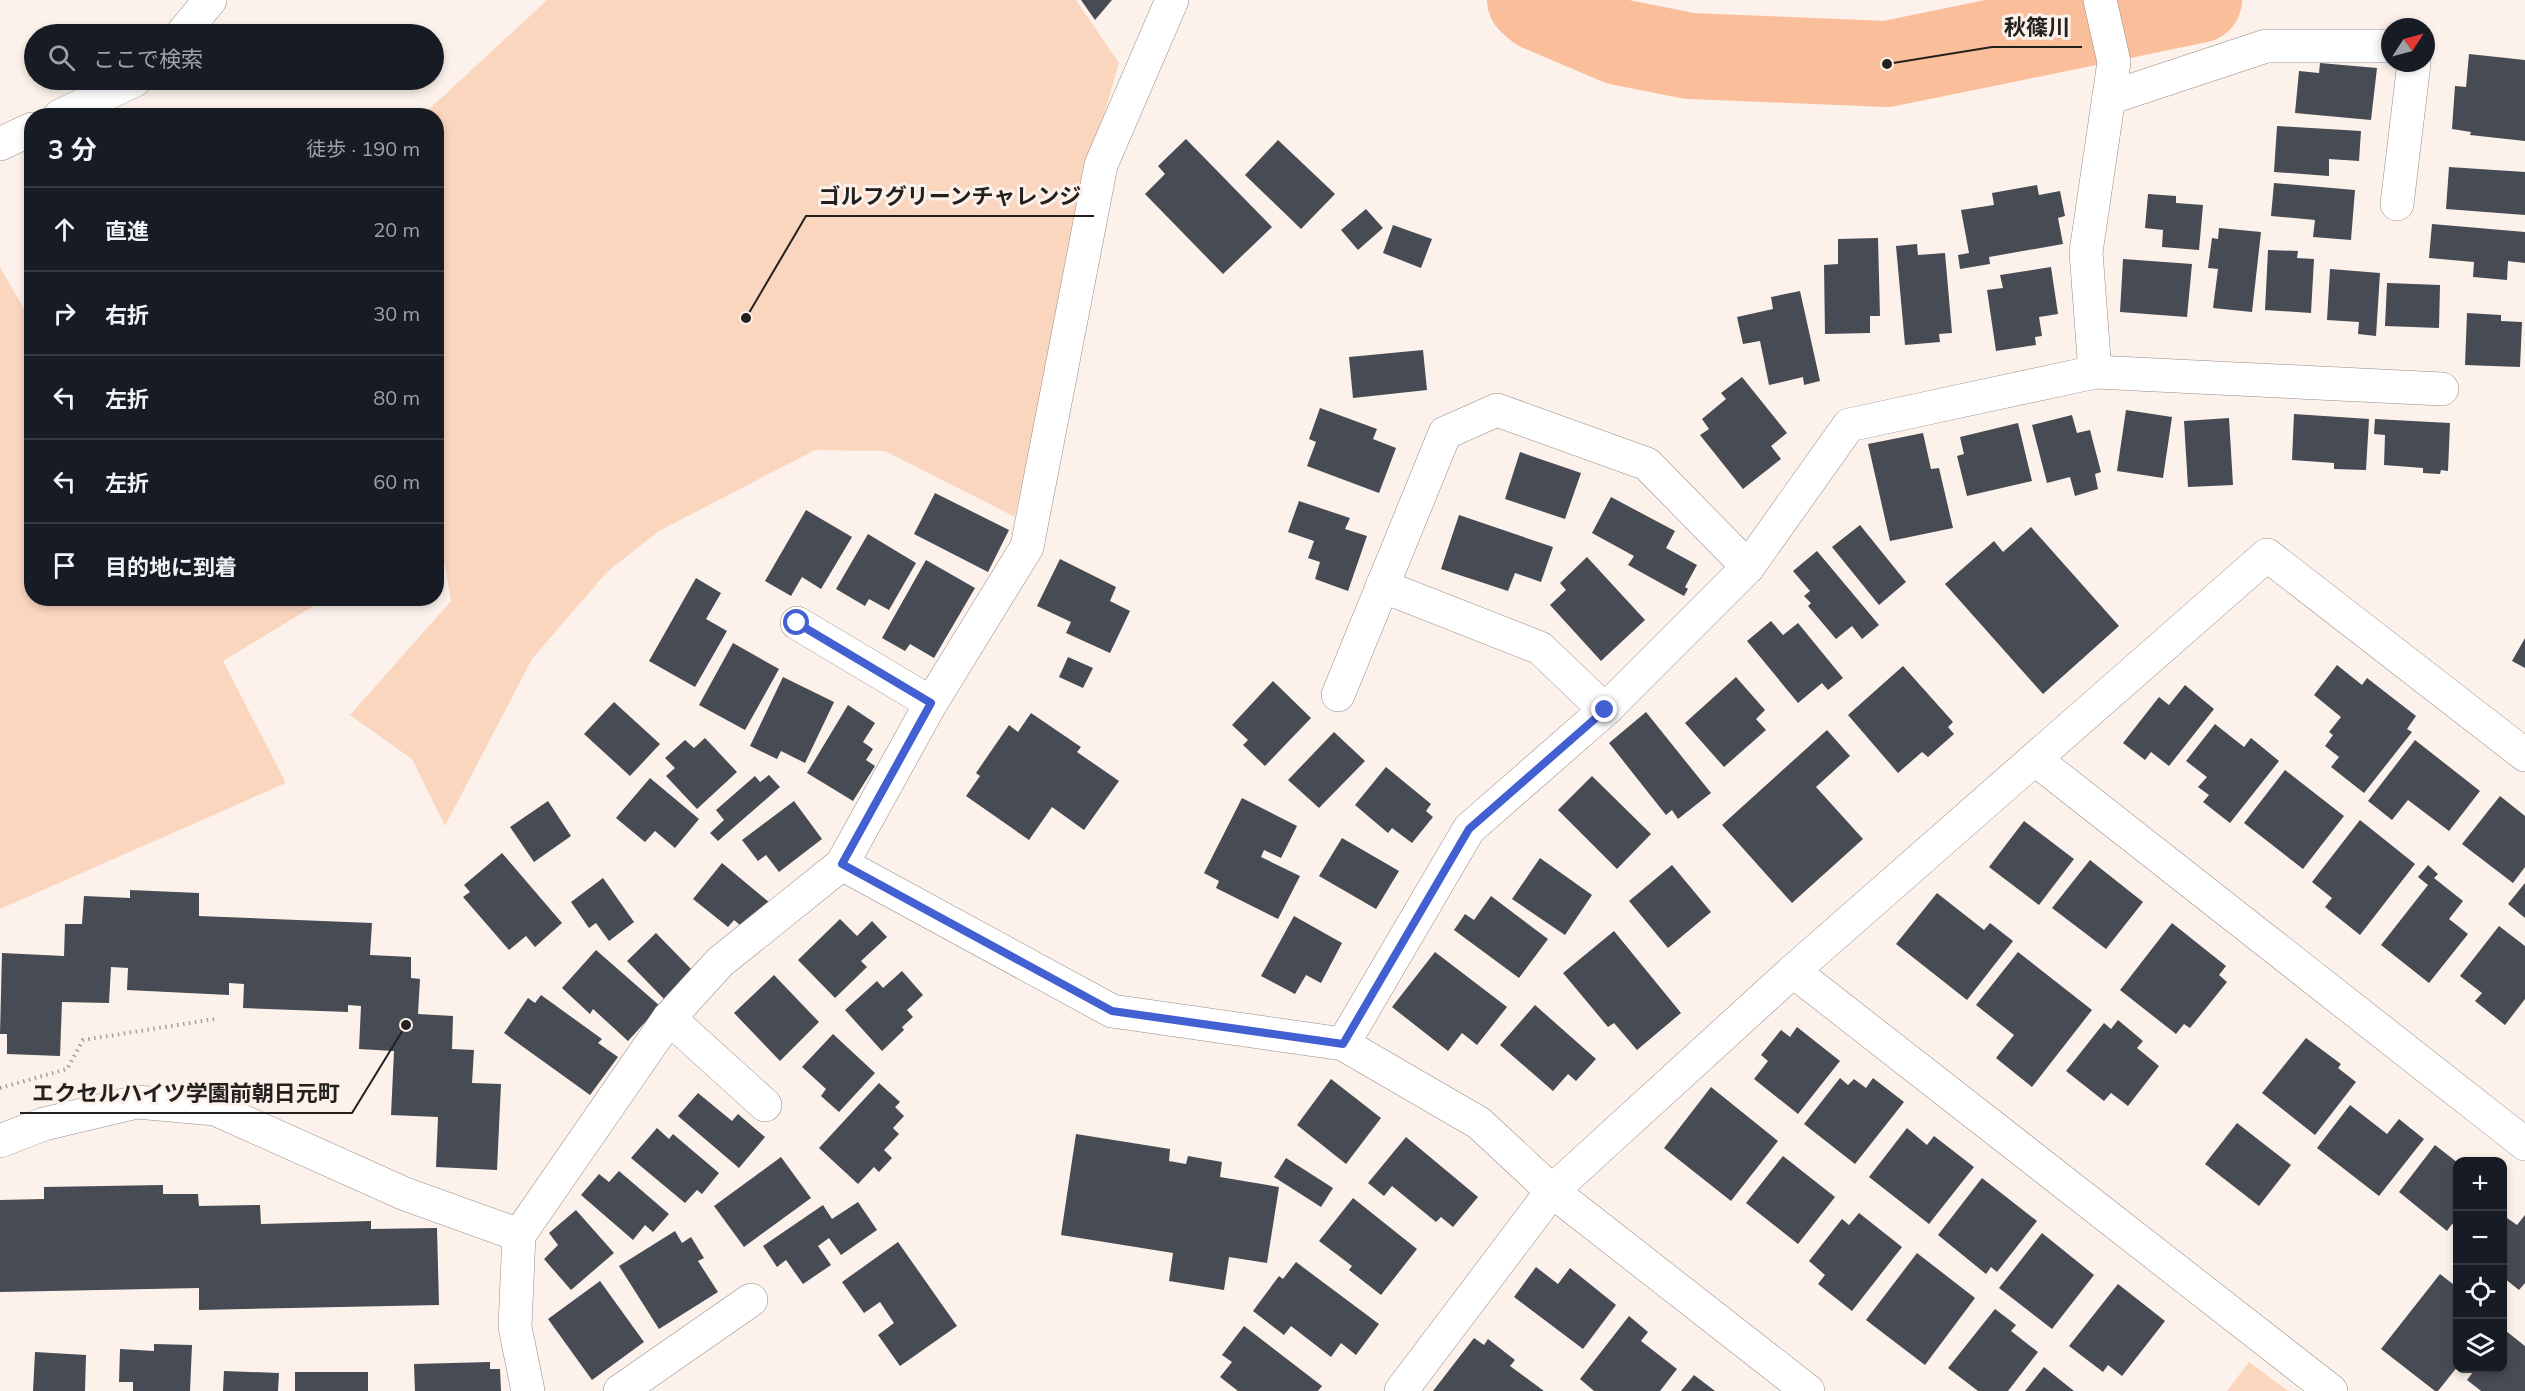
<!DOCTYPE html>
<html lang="ja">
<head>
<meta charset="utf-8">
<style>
  body { margin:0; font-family:Mulish,"Noto Sans JP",sans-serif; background:#20242c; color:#f1f3f6 }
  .controls { position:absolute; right:18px; bottom:18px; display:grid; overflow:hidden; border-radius:12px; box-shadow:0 3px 9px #0003 }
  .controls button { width:54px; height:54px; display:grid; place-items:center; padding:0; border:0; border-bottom:2px solid #363941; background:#171b24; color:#f1f3f6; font:30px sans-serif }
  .compass { position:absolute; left:2381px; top:18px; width:54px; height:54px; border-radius:50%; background:#171b24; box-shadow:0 3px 9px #0003; rotate:54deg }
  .stop { position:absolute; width:18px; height:18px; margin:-14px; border:4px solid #4360d3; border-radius:50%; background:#fff }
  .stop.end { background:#4360d3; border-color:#fff; box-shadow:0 2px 6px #0008 }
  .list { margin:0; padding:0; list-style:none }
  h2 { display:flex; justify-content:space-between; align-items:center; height:78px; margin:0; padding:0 24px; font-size:26px }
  h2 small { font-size:20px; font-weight:400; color:#9ea1a6 }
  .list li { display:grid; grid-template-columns:39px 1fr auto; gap:18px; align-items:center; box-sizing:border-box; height:84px; padding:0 24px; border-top:2px solid #363941 }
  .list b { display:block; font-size:22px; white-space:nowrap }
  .list em { font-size:20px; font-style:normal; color:#9ea1a6 }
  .icon { flex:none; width:33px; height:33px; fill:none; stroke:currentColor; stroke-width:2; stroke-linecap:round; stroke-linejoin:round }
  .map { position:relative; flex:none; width:2525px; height:1391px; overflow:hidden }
  .search { position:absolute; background:#171b24; box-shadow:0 3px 9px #0003; left:24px; top:24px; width:420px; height:66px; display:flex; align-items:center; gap:15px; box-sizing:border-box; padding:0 21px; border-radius:33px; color:#9ea1a6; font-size:22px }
  .panel { position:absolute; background:#171b24; box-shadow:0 3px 9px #0003; left:24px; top:108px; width:420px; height:498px; border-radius:24px }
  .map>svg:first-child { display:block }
  .green { fill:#fbd6bf }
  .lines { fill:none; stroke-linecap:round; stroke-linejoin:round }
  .river { stroke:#fabf9a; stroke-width:86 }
  .building { fill:#474b53 }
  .minor-casing { stroke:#968b85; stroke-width:34 }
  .path { stroke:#a69e99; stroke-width:4; stroke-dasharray:1.5 4.5; stroke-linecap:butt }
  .minor { stroke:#fff; stroke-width:33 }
  .route { stroke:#4360d3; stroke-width:8 }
  .leader { fill:none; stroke:#24201e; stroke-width:2 }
  .callout-dot { fill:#24201e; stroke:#fdf2eb; stroke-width:2 }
  .callout-label { font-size:22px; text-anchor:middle; font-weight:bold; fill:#24201e; stroke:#fdf2eb; stroke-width:6; stroke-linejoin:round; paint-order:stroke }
</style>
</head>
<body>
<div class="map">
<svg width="2525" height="1391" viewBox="0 0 2525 1391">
  <rect width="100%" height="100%" fill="#fdf2eb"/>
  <!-- green -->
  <g class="green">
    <path d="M547 0H1076L1119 63 1083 187 1015 517 885 451 815 450 659 531 607 572 532 659 445 826 412 759 350 715 451 601 436 512V116L423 115Z"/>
    <path d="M0 267 31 321 32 598 325 599 223 661 286 783 0 909Z"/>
    <path d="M2249 1362 2288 1391H2227Z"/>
  </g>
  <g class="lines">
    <!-- river -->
    <path class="river" d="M1530 0 1539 8 1619 42 1690 56 1887 64 2199 0"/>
  </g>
  <!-- building -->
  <g class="building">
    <path d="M1081 0H1112L1095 20Z"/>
    <path d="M2469 54 2525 60V141L2470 135 2471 132 2452 129 2455 86 2466 87Z"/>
    <path d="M2320 63 2377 68 2371 120 2295 113 2299 71 2319 73Z"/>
    <path d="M2277 126 2361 131 2359 161 2329 159V176L2274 172Z"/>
    <path d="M1186 139 1272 227 1223 274 1145 194 1165 174 1158 166Z"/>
    <path d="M1278 140 1335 194 1301 229 1245 175Z"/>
    <path d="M2449 167 2525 172V215L2446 209Z"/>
    <path d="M2274 183 2355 190 2351 240 2313 237 2315 220 2271 216Z"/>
    <path d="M2037 185 2039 195 2060 191 2065 216 2058 218 2063 244 1989 257 1990 264 1960 269 1958 255 1969 253 1961 210 1994 205 1992 193Z"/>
    <path d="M2148 194 2176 196V203L2203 205 2199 250 2162 247 2163 230 2145 228Z"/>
    <path d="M1366 209 1383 228 1358 250 1341 230Z"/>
    <path d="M2432 224 2525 232V263L2508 261 2507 280 2473 277 2474 262 2429 258Z"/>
    <path d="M1393 225 1432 239 1421 268 1383 253Z"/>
    <path d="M2219 228 2261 232 2252 312 2213 308 2218 269 2208 268 2212 238 2218 239Z"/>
    <path d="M1878 238 1880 316H1870V333L1825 334 1824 265 1838 264V239Z"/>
    <path d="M1917 244 1918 255 1945 253 1952 333 1939 334 1940 342 1905 345 1896 246Z"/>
    <path d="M2268 250 2298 251 2297 258 2314 259 2311 313 2265 310Z"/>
    <path d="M2123 259 2192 264 2187 317 2120 312Z"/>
    <path d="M2051 267 2058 314 2039 317 2042 336 2035 337 2036 345 1996 351 1987 290 2003 288 2000 275Z"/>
    <path d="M2330 269 2380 273 2376 336 2358 334 2359 322 2327 320Z"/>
    <path d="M2387 283 2440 285 2439 328 2385 326Z"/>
    <path d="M1800 291 1820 381 1804 385 1803 377 1769 385 1760 341 1743 344 1737 317 1773 309 1771 297Z"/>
    <path d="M2467 313 2501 315V321L2522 322 2520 367 2465 365Z"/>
    <path d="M1423 350 1427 390 1353 398 1349 357Z"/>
    <path d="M1742 377 1787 433 1771 446 1781 459 1743 489 1700 435 1709 429 1702 419 1726 399 1721 393Z"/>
    <path d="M1320 408 1377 429 1373 439 1396 448 1379 493 1307 466 1316 442 1309 439Z"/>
    <path d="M2126 410 2172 417 2163 478 2117 471Z"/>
    <path d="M2294 414 2369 419 2366 470 2334 469V463L2292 460Z"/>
    <path d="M2072 415 2077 433 2090 430 2101 472 2095 474 2098 489 2075 496 2070 477 2047 483 2032 425Z"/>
    <path d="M2229 418 2233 485 2188 487 2184 421Z"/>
    <path d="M2375 419 2450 423 2448 471 2441 470 2440 474 2423 473V468L2384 465 2385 435 2374 434Z"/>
    <path d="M2018 423 2032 481 1967 496 1957 456 1964 454 1960 437Z"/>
    <path d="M1923 433 1931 469 1939 468 1953 528 1890 541 1868 444Z"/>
    <path d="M1520 452 1581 473 1565 519 1505 499Z"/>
    <path d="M935 493 1009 530 988 572 914 534Z"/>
    <path d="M1611 497 1675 531 1666 548 1697 565 1685 587 1688 589 1684 596 1628 565 1634 556 1592 533Z"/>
    <path d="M1299 501 1350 518 1345 529 1367 536 1348 591 1315 579 1320 562 1308 558 1314 541 1288 532Z"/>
    <path d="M806 510 852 537 821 589 802 577 791 596 765 581Z"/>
    <path d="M1459 515 1553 547 1541 582 1515 573 1508 591 1441 569Z"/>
    <path d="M1860 525 1906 582 1879 605 1832 547Z"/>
    <path d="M2031 527 2119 626 2043 694 1945 584 1994 541 2003 552Z"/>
    <path d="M868 534 916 563 889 610 869 599 865 606 836 589Z"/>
    <path d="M1817 551 1879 625 1862 639 1852 626 1836 639 1808 606 1811 603 1804 596 1810 591 1793 571Z"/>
    <path d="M1587 557 1645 620 1601 661 1550 605 1566 590 1560 583Z"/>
    <path d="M1060 559 1116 587 1110 601 1130 611 1110 653 1066 633 1071 622 1037 606Z"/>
    <path d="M926 560 975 588 934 658 910 644 905 651 882 638Z"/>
    <path d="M696 578 721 593 706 619 727 631 695 687 649 661Z"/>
    <path d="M1771 621 1783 635 1798 623 1843 678 1828 690 1822 683 1798 703 1747 641Z"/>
    <path d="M2525 638V668L2512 661Z"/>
    <path d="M733 643 779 669 745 730 699 705Z"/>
    <path d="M1068 657 1093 668 1083 688 1059 677Z"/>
    <path d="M2337 665 2362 685 2367 678 2416 716 2407 729 2412 732 2364 793 2331 767 2339 757 2325 746 2333 735 2329 732 2341 717 2314 695Z"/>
    <path d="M1903 666 1953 722 1948 727 1954 734 1928 757 1922 752 1898 773 1848 715Z"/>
    <path d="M783 677 834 702 805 763 781 751 777 759 750 746Z"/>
    <path d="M1736 677 1765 710 1756 719 1766 730 1724 767 1685 723Z"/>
    <path d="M1273 681 1311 718 1265 766 1243 745 1248 740 1232 725Z"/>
    <path d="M2185 685 2214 709 2169 766 2151 752 2145 760 2123 743 2159 697 2169 705Z"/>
    <path d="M614 702 660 744 630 776 584 734Z"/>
    <path d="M848 705 875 723 863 742 873 749 866 760 875 766 853 801 807 773Z"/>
    <path d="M1646 712 1711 793 1678 819 1672 810 1666 815 1609 743Z"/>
    <path d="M1031 713 1081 747 1077 752 1119 781 1084 830 1052 807 1029 840 966 796 980 776 976 773 1009 725 1018 732Z"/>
    <path d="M2215 724 2244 747 2251 738 2279 761 2230 823 2203 802 2209 795 2198 787 2207 777 2186 761Z"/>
    <path d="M1827 730 1850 756 1816 787 1863 839 1792 903 1722 825Z"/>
    <path d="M1334 732 1365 761 1319 808 1288 780Z"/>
    <path d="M705 738 737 772 697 809 666 776 675 768 665 758 685 740 694 748Z"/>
    <path d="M2415 740 2480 791 2449 831 2408 800 2392 820 2368 801Z"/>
    <path d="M1386 767 1431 804 1426 811 1433 817 1412 843 1392 828 1388 833 1355 805Z"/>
    <path d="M2285 770 2344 816 2303 869 2244 823Z"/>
    <path d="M769 775 780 787 718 841 710 833 724 820 716 810 755 776 760 782Z"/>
    <path d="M1592 776 1651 834 1617 869 1558 810Z"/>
    <path d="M650 778 699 819 675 848 655 831 645 842 616 818Z"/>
    <path d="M2500 796 2525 816V867L2513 883 2462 844Z"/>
    <path d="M1242 798 1297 826 1281 858 1264 850 1261 857 1300 876 1278 919 1216 888 1219 881 1204 873Z"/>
    <path d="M548 801 571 836 534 862 510 827Z"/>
    <path d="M794 801 822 839 779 872 766 855 758 861 742 840Z"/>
    <path d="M2360 820 2415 864 2360 935 2325 907 2332 898 2312 882Z"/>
    <path d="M2024 821 2074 859 2039 905 1989 867Z"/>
    <path d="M1342 838 1399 871 1376 909 1319 876Z"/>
    <path d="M502 853 562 923 535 947 526 936 509 950 463 897 470 892 464 885Z"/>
    <path d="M1540 858 1592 895 1565 935 1512 899Z"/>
    <path d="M2090 860 2143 902 2106 949 2052 908Z"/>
    <path d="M722 863 770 903 747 931 734 920 728 927 693 899Z"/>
    <path d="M1672 865 1711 912 1668 948 1629 901Z"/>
    <path d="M2428 865 2438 874 2434 878 2463 901 2449 919 2468 934 2429 983 2381 945 2428 885 2418 877Z"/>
    <path d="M603 878 634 922 609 941 596 923 589 928 571 902Z"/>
    <path d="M2525 883V918L2508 904Z"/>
    <path d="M130 890 199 893V916L372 923 370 955 411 957V978L420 979 418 1014 453 1016 452 1049 474 1050 472 1083 501 1084 497 1170 436 1167 438 1117 391 1115 394 1051 359 1049 361 1006 348 1005V1012L243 1008 244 984 229 983V995L127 990 128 968 111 967 109 1003 62 1002 60 1056 7 1054V1034H0L2 953 64 956 65 924H82L84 896 130 898Z"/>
    <path d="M1937 893 1984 930 1990 923 2013 941 1967 1000 1896 944Z"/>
    <path d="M1491 896 1548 939 1519 978 1454 930 1465 914 1474 920Z"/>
    <path d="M1294 916 1342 943 1321 983 1306 975 1295 994 1261 976Z"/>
    <path d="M840 919 857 936 872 921 887 937 861 961 867 967 835 998 798 960Z"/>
    <path d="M2172 923 2226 966 2219 975 2227 982 2190 1028 2184 1024 2176 1034 2120 990Z"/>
    <path d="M2499 926 2525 946V999L2505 1025 2475 1001 2482 993 2460 976Z"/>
    <path d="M1614 931 1681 1013 1637 1050 1614 1023 1608 1027 1563 973Z"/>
    <path d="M656 933 694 972 665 1000 627 961Z"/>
    <path d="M596 950 660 1006 628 1041 593 1009 590 1014 562 988Z"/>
    <path d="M1435 952 1507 1007 1477 1045 1462 1033 1448 1051 1392 1007Z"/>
    <path d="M2018 952 2092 1010 2032 1087 1996 1058 2014 1035 1976 1005Z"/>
    <path d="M902 971 923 995 907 1010 913 1017 902 1027 904 1030 882 1051 845 1010 877 981 883 988Z"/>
    <path d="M774 975 819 1022 780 1061 734 1013Z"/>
    <path d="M541 995 602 1039 598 1043 618 1057 590 1095 504 1033 528 998 535 1003Z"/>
    <path d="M1535 1005 1596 1059 1576 1081 1568 1074 1553 1091 1500 1045Z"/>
    <path d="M2118 1020 2143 1041 2137 1048 2159 1066 2128 1106 2111 1093 2104 1101 2066 1071 2104 1023 2111 1029Z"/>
    <path d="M1797 1027 1840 1061 1798 1114 1754 1079 1768 1061 1761 1055 1781 1030 1790 1037Z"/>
    <path d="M833 1034 875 1073 839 1112 821 1096 826 1089 802 1067Z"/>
    <path d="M2306 1038 2341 1064 2338 1068 2356 1082 2315 1135 2262 1093Z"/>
    <path d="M1840 1078 1848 1085 1854 1079 1866 1088 1873 1078 1904 1102 1855 1164 1804 1124Z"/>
    <path d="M1331 1079 1381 1118 1346 1164 1297 1125Z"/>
    <path d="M879 1083 900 1102 895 1107 904 1116 893 1128 899 1134 884 1150 892 1158 879 1172 874 1167 858 1184 819 1148Z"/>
    <path d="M1711 1087 1778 1141 1731 1201 1664 1148Z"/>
    <path d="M698 1093 732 1121 738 1114 765 1137 739 1168 678 1116Z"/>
    <path d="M2350 1105 2387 1134 2399 1119 2424 1139 2379 1196 2317 1148Z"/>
    <path d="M2237 1123 2291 1165 2259 1206 2205 1164Z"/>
    <path d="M657 1128 669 1139 673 1134 719 1173 702 1194 697 1190 685 1203 631 1158Z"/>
    <path d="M1907 1128 1927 1145 1934 1136 1974 1167 1929 1224 1869 1177Z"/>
    <path d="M1076 1134 1170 1149 1169 1161 1186 1164 1188 1156 1222 1162 1220 1177 1279 1187 1267 1263 1229 1257 1224 1290 1169 1281 1173 1253 1061 1235Z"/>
    <path d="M1406 1137 1478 1197 1453 1227 1441 1217 1436 1222 1392 1186 1384 1196 1368 1183Z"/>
    <path d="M2435 1145 2458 1163V1228L2452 1224 2447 1231 2399 1192Z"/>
    <path d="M1783 1156 1835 1197 1798 1244 1746 1203Z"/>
    <path d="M781 1157 811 1198 744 1247 714 1206Z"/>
    <path d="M1286 1158 1333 1188 1321 1207 1274 1177Z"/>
    <path d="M619 1171 669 1214 653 1232 645 1225 633 1240 581 1195 599 1174 609 1182Z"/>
    <path d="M1982 1178 2037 1221 1997 1272 1991 1267 1986 1274 1938 1235Z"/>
    <path d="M163 1185V1194H198L199 1206 260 1205 261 1224 371 1221V1229L437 1228 439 1305 199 1310V1288L0 1292V1200L44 1199V1187Z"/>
    <path d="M1353 1198 1417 1249 1381 1295 1349 1270 1352 1266 1319 1241Z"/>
    <path d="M858 1202 877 1230 841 1255 829 1238 818 1246 831 1265 803 1284 786 1260 777 1267 763 1246 823 1205 832 1219Z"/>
    <path d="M576 1210 614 1253 571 1290 544 1259 558 1245 549 1233Z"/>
    <path d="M1859 1213 1902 1247 1852 1311 1818 1284 1825 1275 1809 1261 1842 1219 1849 1225Z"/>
    <path d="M2525 1215V1283L2519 1290 2504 1278 2502 1280V1224L2507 1218 2517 1225Z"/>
    <path d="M675 1231 682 1243 691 1237 704 1258 698 1261 718 1292 659 1329 619 1266Z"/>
    <path d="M2042 1233 2094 1275 2052 1329 1999 1288Z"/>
    <path d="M898 1242 957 1326 900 1366 878 1335 894 1323 880 1302 864 1313 842 1282Z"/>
    <path d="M1917 1253 1975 1298 1925 1365 1866 1320Z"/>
    <path d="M1296 1262 1379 1324 1356 1355 1341 1343 1331 1357 1291 1326 1284 1335 1253 1311 1279 1276 1283 1279Z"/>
    <path d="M1536 1267 1558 1284 1570 1268 1616 1305 1583 1349 1514 1297Z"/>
    <path d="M2440 1274 2458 1288V1366L2438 1391H2435L2381 1349Z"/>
    <path d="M600 1281 644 1342 592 1380 548 1319Z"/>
    <path d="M2118 1284 2165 1321 2122 1376 2108 1365 2103 1372 2069 1346Z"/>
    <path d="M1995 1309 2016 1325 2011 1331 2038 1352 2008 1391H1978L1948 1368Z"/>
    <path d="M1629 1316 1648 1332 1641 1341 1677 1369 1660 1391H1594L1580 1379Z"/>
    <path d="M1244 1326 1322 1386 1318 1391H1238L1220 1377 1232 1362 1222 1355Z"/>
    <path d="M2506 1331 2525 1346V1391H2481L2467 1380 2476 1368H2502V1335Z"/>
    <path d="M1474 1338 1484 1345 1488 1339 1515 1360 1510 1366 1544 1391H1433Z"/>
    <path d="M154 1344 192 1345 190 1391H133V1382H119L120 1349 154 1351Z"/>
    <path d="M35 1352 86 1355 85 1391H33Z"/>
    <path d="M490 1362V1369H500L501 1391H415L414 1364Z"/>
    <path d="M2044 1367 2074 1391H2025Z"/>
    <path d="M224 1371 279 1373 278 1391H223Z"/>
    <rect x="295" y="1372" width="73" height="19"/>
    <path d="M1694 1375 1715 1391H1681Z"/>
  </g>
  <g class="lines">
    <!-- minor casing -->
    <g class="minor-casing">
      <g id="minor">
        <path d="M182 34 210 0"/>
        <path d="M2109 98 2266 46H2390"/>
        <path d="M60 116 135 80"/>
        <path d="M0 144 32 129"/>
        <path d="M2397 204 2414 63"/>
        <path d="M2095 372 2086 252 2114 62 2100 0"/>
        <path d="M1382 586 1540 648 1605 710"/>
        <path d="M1338 695 1445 433 1497 410 1647 464 1748 567"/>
        <path d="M931 703 1027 547 1101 165 1172 0"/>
        <path d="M2036 760 2525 1144"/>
        <path d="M842 864 1112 1011 1343 1044 1479 1123 1552 1191 1808 1391"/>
        <path d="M1793 971 2331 1391"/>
        <path d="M669 1018 765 1105"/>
        <path d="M1343 1044 1469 829 1605 710 1748 567 1849 425 2095 372 2442 389"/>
        <path d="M0 1141 44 1124 137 1102 215 1109 405 1194 519 1235"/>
        <path d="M528 1391 515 1327 519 1235 669 1018 720 962 842 864 931 703 797 623"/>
        <path d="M620 1391 751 1300"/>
        <path d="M1401 1391 1552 1191 1793 971 2267 555 2525 755"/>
      </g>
    </g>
    <!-- path -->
    <path class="path" d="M0 1088 67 1069 83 1040 215 1019"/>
    <!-- minor -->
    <use href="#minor" class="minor"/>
  </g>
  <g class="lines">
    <!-- route -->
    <path class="route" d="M797 623 931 703 842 864 1112 1011 1343 1044 1469 829 1605 710"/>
  </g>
  <!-- callouts -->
  <path class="leader" d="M1887 64L1992 47H2082M746 318L806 216H1094M406 1025L352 1113H20"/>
  <g class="callout-dot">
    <circle cx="1887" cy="64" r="6"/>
    <circle cx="746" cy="318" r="6"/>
    <circle cx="406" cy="1025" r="6"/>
  </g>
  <g class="callout-label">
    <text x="2037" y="35">秋篠川</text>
    <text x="950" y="204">ゴルフグリーンチャレンジ</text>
    <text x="186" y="1101">エクセルハイツ学園前朝日元町</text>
  </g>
</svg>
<div class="controls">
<button>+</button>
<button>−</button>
<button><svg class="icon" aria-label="locate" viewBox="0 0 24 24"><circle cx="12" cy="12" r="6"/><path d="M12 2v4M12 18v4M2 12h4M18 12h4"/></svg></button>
<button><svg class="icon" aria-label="layers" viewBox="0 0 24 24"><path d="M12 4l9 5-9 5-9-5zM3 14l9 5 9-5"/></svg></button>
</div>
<svg class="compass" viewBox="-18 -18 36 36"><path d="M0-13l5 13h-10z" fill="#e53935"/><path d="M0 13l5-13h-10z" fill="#9ea1a6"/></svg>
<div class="stop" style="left:797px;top:623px"></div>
<div class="stop end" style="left:1605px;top:710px"></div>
<div class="search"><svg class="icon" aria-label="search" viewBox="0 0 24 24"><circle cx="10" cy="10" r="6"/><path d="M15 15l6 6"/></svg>ここで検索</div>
<section class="panel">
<h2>3 分<small>徒歩 · 190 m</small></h2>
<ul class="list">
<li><svg class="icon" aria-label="ahead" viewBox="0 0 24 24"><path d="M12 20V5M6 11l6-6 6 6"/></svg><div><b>直進</b></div><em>20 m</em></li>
<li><svg class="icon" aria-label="right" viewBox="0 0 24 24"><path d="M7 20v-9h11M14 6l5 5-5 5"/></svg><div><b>右折</b></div><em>30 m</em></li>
<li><svg class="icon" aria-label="left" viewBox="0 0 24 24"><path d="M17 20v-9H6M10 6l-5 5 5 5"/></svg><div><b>左折</b></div><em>80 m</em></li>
<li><svg class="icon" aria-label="left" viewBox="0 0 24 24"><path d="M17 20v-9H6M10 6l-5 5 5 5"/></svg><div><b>左折</b></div><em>60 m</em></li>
<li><svg class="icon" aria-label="arrive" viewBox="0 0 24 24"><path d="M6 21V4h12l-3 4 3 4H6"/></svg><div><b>目的地に到着</b></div></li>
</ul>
</section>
</div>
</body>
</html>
